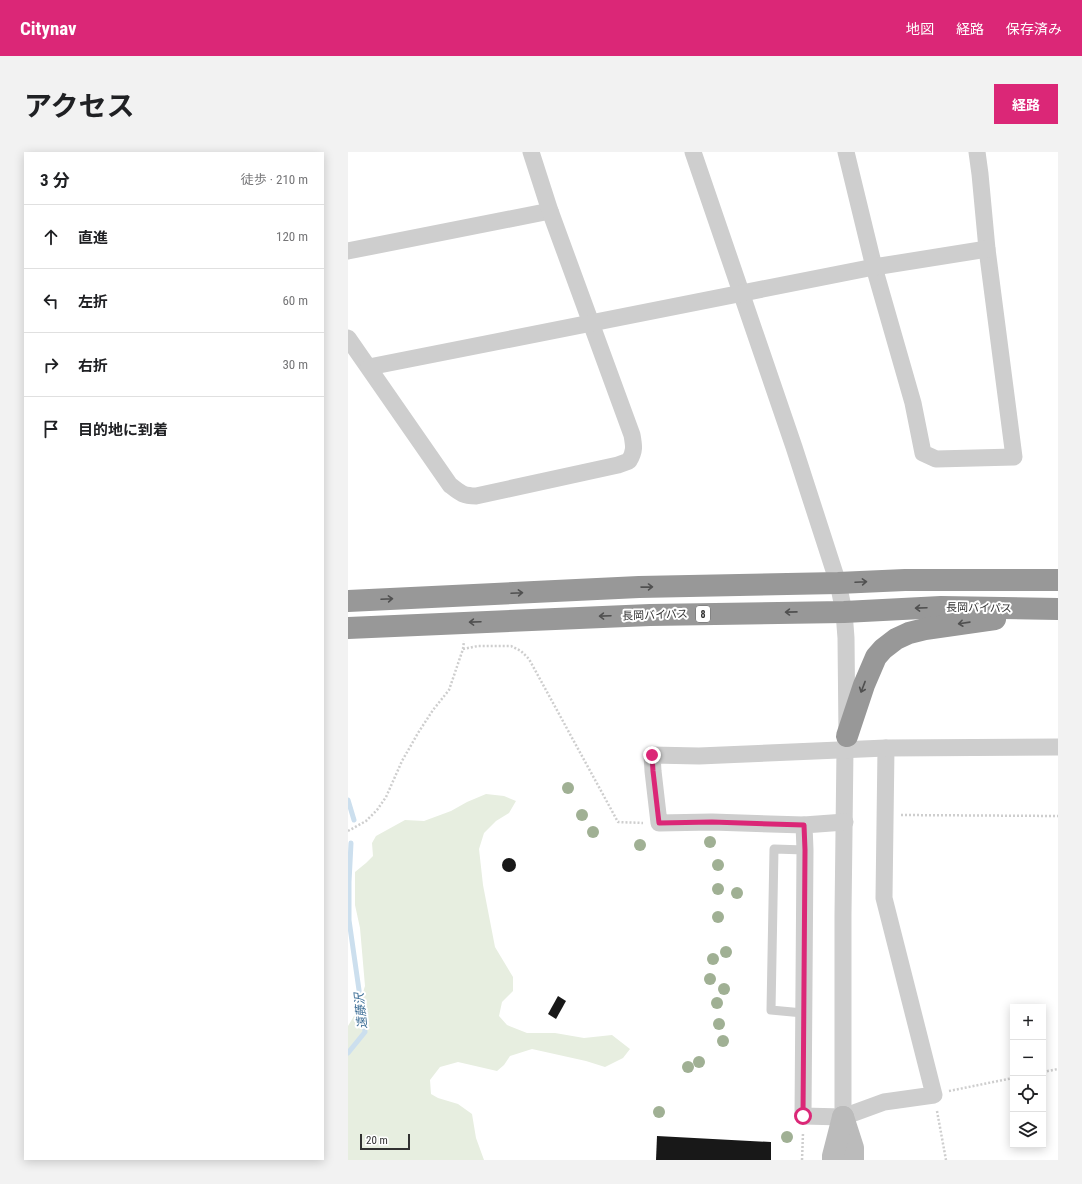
<!DOCTYPE html>
<html lang="ja">
<head>
<meta charset="utf-8">
<style>
  body { margin:0; font-family:"Roboto Condensed","Noto Sans JP",sans-serif; background:#f2f2f2; color:#202124 }
  .controls { position:absolute; right:12px; bottom:12px; display:grid; overflow:hidden; border-radius:0px; box-shadow:0 2px 10px #0003 }
  .controls button { width:36px; height:36px; display:grid; place-items:center; padding:0; border:0; border-bottom:1px solid #e0e0e0; background:#fff; color:#202124; font:20px sans-serif }
  .scale { position:absolute; left:12px; bottom:10px; width:50px; box-sizing:border-box; padding-left:4px; border:2px solid #313131; border-top:0; font-size:11px; line-height:14px; white-space:nowrap; color:#313131; -webkit-text-stroke:3px #fff; paint-order:stroke }
  .stop { position:absolute; width:12px; height:12px; margin:-9px; border:3px solid #db2777; border-radius:50%; background:#fff }
  .stop.end { background:#db2777; border-color:#fff; box-shadow:0 1px 4px #0008 }
  .list { margin:0; padding:0; list-style:none }
  h2 { display:flex; justify-content:space-between; align-items:center; height:52px; margin:0; padding:0 16px; font-size:17px }
  h2 small { font-size:13px; font-weight:400; color:#757577 }
  .list li { display:grid; grid-template-columns:26px 1fr auto; gap:12px; align-items:center; box-sizing:border-box; height:64px; padding:0 16px; border-top:1px solid #e0e0e0 }
  .list b { display:block; font-size:15px; white-space:nowrap }
  .list em { font-size:13px; font-style:normal; color:#757577 }
  .icon { flex:none; width:22px; height:22px; fill:none; stroke:currentColor; stroke-width:2; stroke-linecap:round; stroke-linejoin:round }
  .map { position:relative; flex:none; width:710px; height:1008px; overflow:hidden; border-radius:0px }
  header { display:flex; align-items:center; gap:24px; box-sizing:border-box; height:56px; padding:0 20px; background:#db2777; color:#fff }
  header strong { font-size:19px }
  nav { display:flex; gap:22px; margin-inline-start:auto; font-size:14px }
  .intro { display:flex; align-items:center; justify-content:space-between; box-sizing:border-box; height:96px; padding:0 24px }
  h1 { margin:0; font-size:28px }
  .button { padding:10px 18px; border-radius:0px; background:#db2777; color:#fff; font-size:14px; font-weight:700 }
  main { display:flex; gap:24px; padding:0 24px }
  aside { flex:1; background:#fff; border-radius:0px; box-shadow:0 2px 10px #0003 }
  .map>svg:first-child { display:block }
  .green { fill:#e7eee0 }
  .lines { fill:none; stroke-linecap:round; stroke-linejoin:round }
  .stream { stroke:#ccdfee; stroke-width:5 }
  .building { fill:#181818 }
  .path { stroke:#cecece; stroke-width:2.5; stroke-dasharray:2 2; stroke-linecap:butt }
  .lane { stroke:#cecece; stroke-width:9 }
  .street { stroke:#cecece; stroke-width:17 }
  .secondary { stroke:#bbb; stroke-width:22 }
  .highway { stroke:#989898; stroke-width:22 }
  .tree { fill:#a0b094 }
  .oneway { stroke:#505050 }
  .route { stroke:#db2777; stroke-width:5 }
  .labels { text-anchor:middle; dominant-baseline:central; stroke-width:4; stroke-linejoin:round; paint-order:stroke }
  .shield { fill:#fff; stroke:#6f6f6f; stroke-width:1 }
  .shield-label { font-size:10px; font-weight:bold; fill:#313131 }
  .street-label { font-size:11px; fill:#313131; stroke:#fff }
  .water-label { font-size:12px; font-style:italic; fill:#3d6e96; stroke:#fff }
</style>
</head>
<body>
<header>
<strong>Citynav</strong>
<nav><a>地図</a><a>経路</a><a>保存済み</a></nav>
</header>
<div class="intro"><h1>アクセス</h1><a class="button">経路</a></div>
<main>
<aside>
<h2>3 分<small>徒歩 · 210 m</small></h2>
<ul class="list">
<li><svg class="icon" aria-label="ahead" viewBox="0 0 24 24"><path d="M12 20V5M6 11l6-6 6 6"/></svg><div><b>直進</b></div><em>120 m</em></li>
<li><svg class="icon" aria-label="left" viewBox="0 0 24 24"><path d="M17 20v-9H6M10 6l-5 5 5 5"/></svg><div><b>左折</b></div><em>60 m</em></li>
<li><svg class="icon" aria-label="right" viewBox="0 0 24 24"><path d="M7 20v-9h11M14 6l5 5-5 5"/></svg><div><b>右折</b></div><em>30 m</em></li>
<li><svg class="icon" aria-label="arrive" viewBox="0 0 24 24"><path d="M6 21V4h12l-3 4 3 4H6"/></svg><div><b>目的地に到着</b></div></li>
</ul>
</aside>
<div class="map">
<svg width="710" height="1008" viewBox="0 0 710 1008">
  <rect width="100%" height="100%" fill="#fff"/>
  <!-- green -->
  <path class="green" d="M138 642 156 644 168 649 161 661 148 669 136 681 131 697 135 733 147 795 165 825V839L154 850 151 864 159 873 179 881H207L236 886 264 883 282 897 275 906 257 915 238 909 184 897 162 904 156 913 149 919 110 910 92 915 82 928 83 942 90 946 110 952 124 962 128 986 136 1008H0V874L9 859 17 834 12 776 7 753V720L18 711 25 704 24 691 28 684 57 668 76 669 103 659 119 650Z"/>
  <g class="lines">
    <!-- stream -->
    <g class="stream">
      <path d="M0 648 6 668"/>
      <path d="M0 901 17 880 1 768V730L3 691"/>
    </g>
  </g>
  <!-- building -->
  <g class="building">
    <circle cx="161" cy="713" r="7"/>
    <path d="M210 844 218 849 208 867 200 862Z"/>
    <path d="M309 984 423 990V1008H308Z"/>
  </g>
  <g class="lines">
    <!-- path -->
    <g class="path">
      <path d="M115 497 130 494H163L173 499 181 507 270 670 295 671"/>
      <path d="M553 663 710 664"/>
      <path d="M0 679 18 669 29 658 38 645 54 609 70 581 85 558 101 538 115 497 116 489"/>
      <path d="M695 920 710 917"/>
      <path d="M601 939 665 926"/>
      <path d="M589 959 598 1008"/>
      <path d="M454 1008 455 981"/>
    </g>
    <!-- lane -->
    <path class="lane" d="M455 861 423 858 426 697 457 698"/>
    <!-- street -->
    <g class="street">
      <path d="M345 0 446 295 490 431 496 460 498 486 499 584 497 597 495 763V965"/>
      <path d="M498 0 526 115 565 251 575 301 588 307 666 305 639 97 632 22 629 0"/>
      <path d="M0 99 202 59"/>
      <path d="M0 186 102 333C112 341 115 344 128 344L270 313 281 309C287 299 286 294 284 283L202 59 183 0"/>
      <path d="M21 215 526 115 639 97"/>
      <path d="M497 670 456 673 457 698 455 964 495 965 536 950 586 943 536 746 538 596"/>
      <path d="M456 673 364 670 311 671 305 619 304 603 351 604 538 596 710 595"/>
    </g>
    <!-- secondary -->
    <g class="secondary">
      <path d="M495 965 505 996V1008"/>
      <path d="M485 1008V1004L495 965"/>
    </g>
    <!-- highway -->
    <g class="highway">
      <path d="M0 449 291 435 490 431 557 428H710"/>
      <path d="M0 476 302 463 496 460 593 455 710 457"/>
      <path d="M499 584 516 533 528 505 535 497 548 487 561 481 577 477 647 467"/>
    </g>
  </g>
  <!-- trees -->
  <g class="tree">
    <circle cx="220" cy="636" r="6"/>
    <circle cx="234" cy="663" r="6"/>
    <circle cx="245" cy="680" r="6"/>
    <circle cx="362" cy="690" r="6"/>
    <circle cx="292" cy="693" r="6"/>
    <circle cx="370" cy="713" r="6"/>
    <circle cx="370" cy="737" r="6"/>
    <circle cx="389" cy="741" r="6"/>
    <circle cx="370" cy="765" r="6"/>
    <circle cx="378" cy="800" r="6"/>
    <circle cx="365" cy="807" r="6"/>
    <circle cx="362" cy="827" r="6"/>
    <circle cx="376" cy="837" r="6"/>
    <circle cx="369" cy="851" r="6"/>
    <circle cx="371" cy="872" r="6"/>
    <circle cx="375" cy="889" r="6"/>
    <circle cx="351" cy="910" r="6"/>
    <circle cx="340" cy="915" r="6"/>
    <circle cx="311" cy="960" r="6"/>
    <circle cx="439" cy="985" r="6"/>
  </g>
  <!-- one-way arrows -->
  <defs><path id="oneway-shaft" d="M-6 0H5M1.5-3L5.5 0L1.5 3" fill="none" stroke-width="1.6" stroke-linecap="round" stroke-linejoin="round"/></defs>
  <g class="oneway">
    <use href="#oneway-shaft" transform="translate(513 430) rotate(-3)"/>
    <use href="#oneway-shaft" transform="translate(299 435) rotate(-1)"/>
    <use href="#oneway-shaft" transform="translate(169 441) rotate(-3)"/>
    <use href="#oneway-shaft" transform="translate(39 447) rotate(-3)"/>
    <use href="#oneway-shaft" transform="translate(573 456) rotate(178)"/>
    <use href="#oneway-shaft" transform="translate(443 460) rotate(179)"/>
    <use href="#oneway-shaft" transform="translate(257 464) rotate(178)"/>
    <use href="#oneway-shaft" transform="translate(127 470) rotate(178)"/>
    <use href="#oneway-shaft" transform="translate(616 471) rotate(172)"/>
    <use href="#oneway-shaft" transform="translate(515 535) rotate(111)"/>
  </g>
  <g class="lines">
    <!-- route -->
    <path class="route" d="M304 603 305 619 311 671 364 670 456 673 457 698 455 964"/>
  </g>
  <g class="labels">
    <!-- shield labels -->
    <rect class="shield" x="348" y="454" width="14" height="16" rx="3"/>
    <g class="shield-label">
      <text x="355" y="462">8</text>
    </g>
    <!-- street labels -->
    <g class="street-label">
      <text transform="translate(631 456) rotate(1)">長岡バイパス</text>
      <text transform="translate(307 463) rotate(-2)">長岡バイパス</text>
    </g>
    <!-- water labels -->
    <g class="water-label">
      <text transform="translate(13 859) rotate(-96)">遠藤沢</text>
    </g>
  </g>
</svg>
<div class="controls">
<button>+</button>
<button>−</button>
<button><svg class="icon" aria-label="locate" viewBox="0 0 24 24"><circle cx="12" cy="12" r="6"/><path d="M12 2v4M12 18v4M2 12h4M18 12h4"/></svg></button>
<button><svg class="icon" aria-label="layers" viewBox="0 0 24 24"><path d="M12 4l9 5-9 5-9-5zM3 14l9 5 9-5"/></svg></button>
</div>
<div class="scale">20 m</div>
<div class="stop" style="left:455px;top:964px"></div>
<div class="stop end" style="left:304px;top:603px"></div>
</div>
</main>
</body>
</html>
